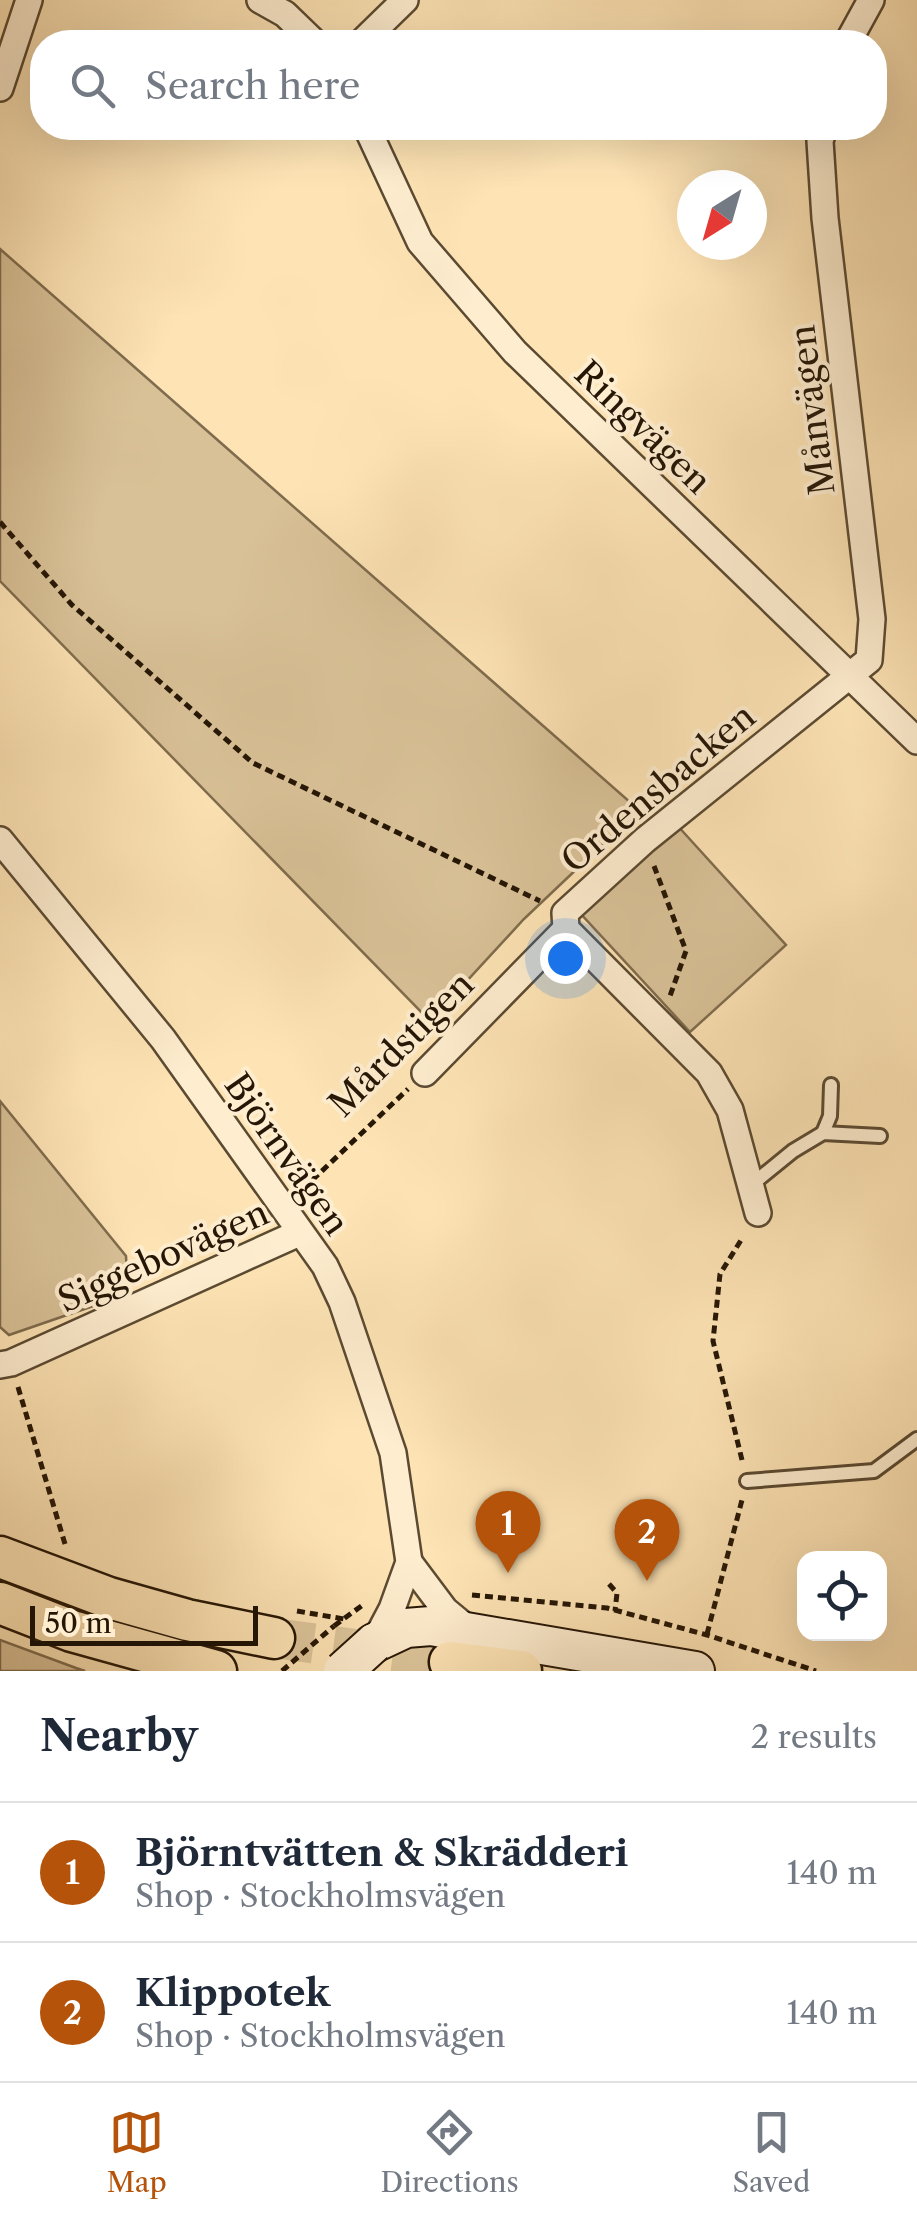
<!DOCTYPE html>
<html lang="en">
<head>
<meta charset="utf-8">
<style>
  body { margin:0; font-family:"Libre Caslon Text",serif; background:#f6f6f7; color:#1f2937 }
  .controls { position:absolute; right:30px; bottom:30px; display:grid; overflow:hidden; border-radius:20px; box-shadow:0 10px 40px #0002 }
  .controls button { width:90px; height:90px; display:grid; place-items:center; padding:0; border:0; border-bottom:2px solid #e0e1e3; background:#fff; color:#1f2937; font:50px sans-serif }
  .compass { position:absolute; left:677px; top:170px; width:90px; height:90px; border-radius:50%; background:#fff; box-shadow:0 10px 40px #0002; rotate:217deg }
  .scale { position:absolute; left:30px; bottom:25px; width:228px; box-sizing:border-box; padding-left:10px; border:5px solid #251606; border-top:0; font-size:28px; line-height:35px; white-space:nowrap; color:#251606; -webkit-text-stroke:8px #feedcf; paint-order:stroke }
  .you { position:absolute; left:565px; top:958px; width:35px; height:35px; margin:-25px; border:8px solid #fff; border-radius:50%; background:#1a73e8; box-shadow:0 0 0 15px #1a73e833 }
  .badge { display:grid; place-items:center; width:65px; height:65px; border-radius:50%; background:#b45309; color:#fff; font-size:32px; font-weight:700 }
  .pin { position:absolute; translate:-50% -82px; filter:drop-shadow(0 2px 5px #0008) }
  .pin::after { content:''; position:absolute; top:52px; width:35px; height:30px; background:inherit; clip-path:polygon(0 0,100% 0,50% 100%) }
  .list { margin:0; padding:0; list-style:none }
  h2 { display:flex; justify-content:space-between; align-items:center; height:130px; margin:0; padding:0 40px; font-size:42px }
  h2 small { font-size:32px; font-weight:400; color:#747a83 }
  .list li { display:grid; grid-template-columns:65px 1fr auto; gap:30px; align-items:center; box-sizing:border-box; height:140px; padding:0 40px; border-top:2px solid #e0e1e3 }
  .list b { display:block; font-size:38px; white-space:nowrap }
  .list p { margin:0; font-size:32px; white-space:nowrap; color:#747a83 }
  .list em { font-size:32px; font-style:normal; color:#747a83 }
  .icon { flex:none; width:55px; height:55px; fill:none; stroke:currentColor; stroke-width:2; stroke-linecap:round; stroke-linejoin:round }
  .map { position:relative; flex:none; width:917px; height:1671px; overflow:hidden }
  .search { position:absolute; background:#fff; box-shadow:0 10px 40px #0002; left:30px; right:30px; top:30px; height:110px; display:flex; align-items:center; gap:25px; box-sizing:border-box; padding:0 35px; border-radius:40px; color:#747a83; font-size:38px }
  .sheet { height:410px; background:#fff }
  nav { display:flex; justify-content:space-around; align-items:center; box-sizing:border-box; height:140px; border-top:2px solid #e0e1e3; background:#fff; font-size:28px; color:#747a83 }
  nav a { display:grid; justify-items:center; gap:5px }
  nav .on { color:#b45309 }
  .map>svg:first-child { display:block }
  .green { fill:#d9c197; stroke:#7f6c4e; stroke-width:2.5 }
  .lines { fill:none; stroke-linecap:round; stroke-linejoin:round }
  .primary-tunnel { stroke:#ddc59b; stroke-width:40; stroke-dasharray:40 20; stroke-linecap:butt }
  .lane-casing { stroke:#5b4a32; stroke-width:18 }
  .street-casing { stroke:#5b4a32; stroke-width:30 }
  .secondary-casing { stroke:#251606; stroke-width:42 }
  .primary-casing { stroke:#251606; stroke-width:45 }
  .path { stroke:#251606; stroke-width:5; stroke-dasharray:8 5; stroke-linecap:butt }
  .lane { stroke:#feedcf; stroke-width:12 }
  .street { stroke:#feedcf; stroke-width:25 }
  .secondary { stroke:#feedcf; stroke-width:38 }
  .primary { stroke:#fee4b5; stroke-width:40 }
  .secondary-bridge-casing { stroke:#251606; stroke-width:42; stroke-linecap:butt }
  .path-bridge { stroke:#251606; stroke-width:5; stroke-dasharray:8 5; stroke-linecap:butt }
  .secondary-bridge { stroke:#feedcf; stroke-width:38 }
  .labels { text-anchor:middle; dominant-baseline:central; stroke-width:8; stroke-linejoin:round; paint-order:stroke }
  .street-label { font-size:35px; fill:#251606; stroke:#feedcf }
</style>
</head>
<body>
<div class="map">
<svg width="917" height="1671" viewBox="0 0 917 1671">
  <rect width="100%" height="100%" fill="#fee4b5"/>
  <filter id="stains"><feTurbulence type="fractalNoise" baseFrequency=".002" numOctaves="4"/><feColorMatrix values="0 0 0 0 .2 0 0 0 0 .09 0 0 0 0 .02 0 0 0 .5 -.17"/></filter>
  <radialGradient id="worn" r=".72"><stop offset=".6" stop-color="#630" stop-opacity="0"/><stop offset="1" stop-color="#630" stop-opacity=".3"/></radialGradient>
  <!-- green -->
  <g class="green">
    <path d="M0 249 639 810 524 919 430 1021 0 581Z"/>
    <path d="M676 824 786 945 690 1032 580 913Z"/>
    <path d="M0 1101 126 1256 128 1294 9 1335 0 1327Z"/>
    <path d="M0 1640 76 1668 85 1671H0Z"/>
  </g>
  <g class="lines">
    <!-- primary-tunnel -->
    <path class="primary-tunnel" d="M274 1638 450 1662"/>
    <!-- lane casing -->
    <g class="lane-casing">
      <g id="lane">
        <path d="M823 1133 830 1116 831 1085"/>
        <path d="M750 1186 793 1151 823 1133 880 1136"/>
        <path d="M747 1481 874 1471 917 1439"/>
      </g>
    </g>
    <!-- street casing -->
    <g class="street-casing">
      <g id="street">
        <path d="M260 0 285 14 314 42"/>
        <path d="M362 42 405 0"/>
        <path d="M848 42 871 0"/>
        <path d="M0 88 29 0"/>
        <path d="M367 128 420 242 515 352 917 741"/>
        <path d="M0 840 163 1039 325 1266 342 1302 393 1453 409 1562 392 1609 374 1643"/>
        <path d="M425 1073 566 929"/>
        <path d="M758 1213 730 1110 709 1073 566 929 565 913 645 840 869 660 872 619 825 218 820 141 824 128"/>
        <path d="M0 1365 11 1363 299 1233"/>
        <path d="M409 1562 445 1610 468 1629"/>
      </g>
    </g>
    <!-- secondary casing -->
    <g class="secondary-casing">
      <path id="secondary" d="M374 1643 406 1628 431 1626 695 1671"/>
    </g>
    <!-- primary casing -->
    <g class="primary-casing">
      <g id="primary">
        <path d="M0 1557 109 1598 187 1620 274 1638"/>
        <path d="M0 1603 72 1631 216 1671"/>
        <path d="M450 1662 521 1671"/>
      </g>
    </g>
    <!-- path -->
    <g class="path">
      <path d="M0 522 72 605 253 763 540 901"/>
      <path d="M654 866 686 951 670 996"/>
      <path d="M303 1189 408 1089"/>
      <path d="M18 1387 65 1544"/>
      <path d="M742 1460 713 1341 720 1274 743 1237"/>
      <path d="M609 1584 617 1593 615 1611"/>
      <path d="M472 1595 607 1608 707 1635 816 1671"/>
      <path d="M297 1611 344 1619"/>
      <path d="M334 1626 364 1604"/>
      <path d="M707 1634 742 1500"/>
    </g>
    <!-- lane -->
    <use href="#lane" class="lane"/>
    <!-- street -->
    <use href="#street" class="street"/>
    <!-- secondary -->
    <use href="#secondary" class="secondary"/>
    <!-- primary -->
    <use href="#primary" class="primary"/>
    <!-- secondary-bridge casing -->
    <g class="secondary-bridge-casing">
      <path id="secondary-bridge" d="M343 1671 374 1643"/>
    </g>
    <!-- path-bridge -->
    <path class="path-bridge" d="M282 1671 334 1626"/>
    <!-- secondary-bridge -->
    <use href="#secondary-bridge" class="secondary-bridge"/>
  </g>
  <g class="labels">
    <!-- street labels -->
    <g class="street-label">
      <text transform="translate(812 410) rotate(-97)">Månvägen</text>
      <text transform="translate(643 427) rotate(44)">Ringvägen</text>
      <text transform="translate(658 788) rotate(-40)">Ordensbacken</text>
      <text transform="translate(401 1044) rotate(-45)">Mårdstigen</text>
      <text transform="translate(287 1154) rotate(55)">Björnvägen</text>
      <text transform="translate(163 1256) rotate(-24)">Siggebovägen</text>
    </g>
  </g>
  <rect width="100%" height="100%" filter="url(#stains)"/>
  <rect width="100%" height="100%" fill="url(#worn)"/>
</svg>
<div class="controls">
<button><svg class="icon" aria-label="locate" viewBox="0 0 24 24"><circle cx="12" cy="12" r="6"/><path d="M12 2v4M12 18v4M2 12h4M18 12h4"/></svg></button>
</div>
<svg class="compass" viewBox="-18 -18 36 36"><path d="M0-13l5 13h-10z" fill="#e53935"/><path d="M0 13l5-13h-10z" fill="#747a83"/></svg>
<div class="scale">50 m</div>
<div class="you"></div>
<div class="pin badge" style="left:508px;top:1573px">1</div>
<div class="pin badge" style="left:647px;top:1581px">2</div>
<div class="search"><svg class="icon" aria-label="search" viewBox="0 0 24 24"><circle cx="10" cy="10" r="6"/><path d="M15 15l6 6"/></svg>Search here</div>
</div>
<section class="sheet">
<h2>Nearby<small>2 results</small></h2>
<ul class="list">
<li><span class="badge">1</span><div><b>Björntvätten &amp; Skrädderi</b><p>Shop · Stockholmsvägen</p></div><em>140 m</em></li>
<li><span class="badge">2</span><div><b>Klippotek</b><p>Shop · Stockholmsvägen</p></div><em>140 m</em></li>
</ul>
</section>
<nav>
<a class="on"><svg class="icon" aria-label="map" viewBox="0 0 24 24"><path d="M3 6l6-2 6 2 6-2v14l-6 2-6-2-6 2zM9 4v14M15 6v14"/></svg>Map</a>
<a><svg class="icon" aria-label="directions" viewBox="0 0 24 24"><path d="M12 3l9 9-9 9-9-9zM9 14v-3h6M13 9l2 2-2 2"/></svg>Directions</a>
<a><svg class="icon" aria-label="saved" viewBox="0 0 24 24"><path d="M7 4h10v16l-5-4-5 4z"/></svg>Saved</a>
</nav>
</body>
</html>
